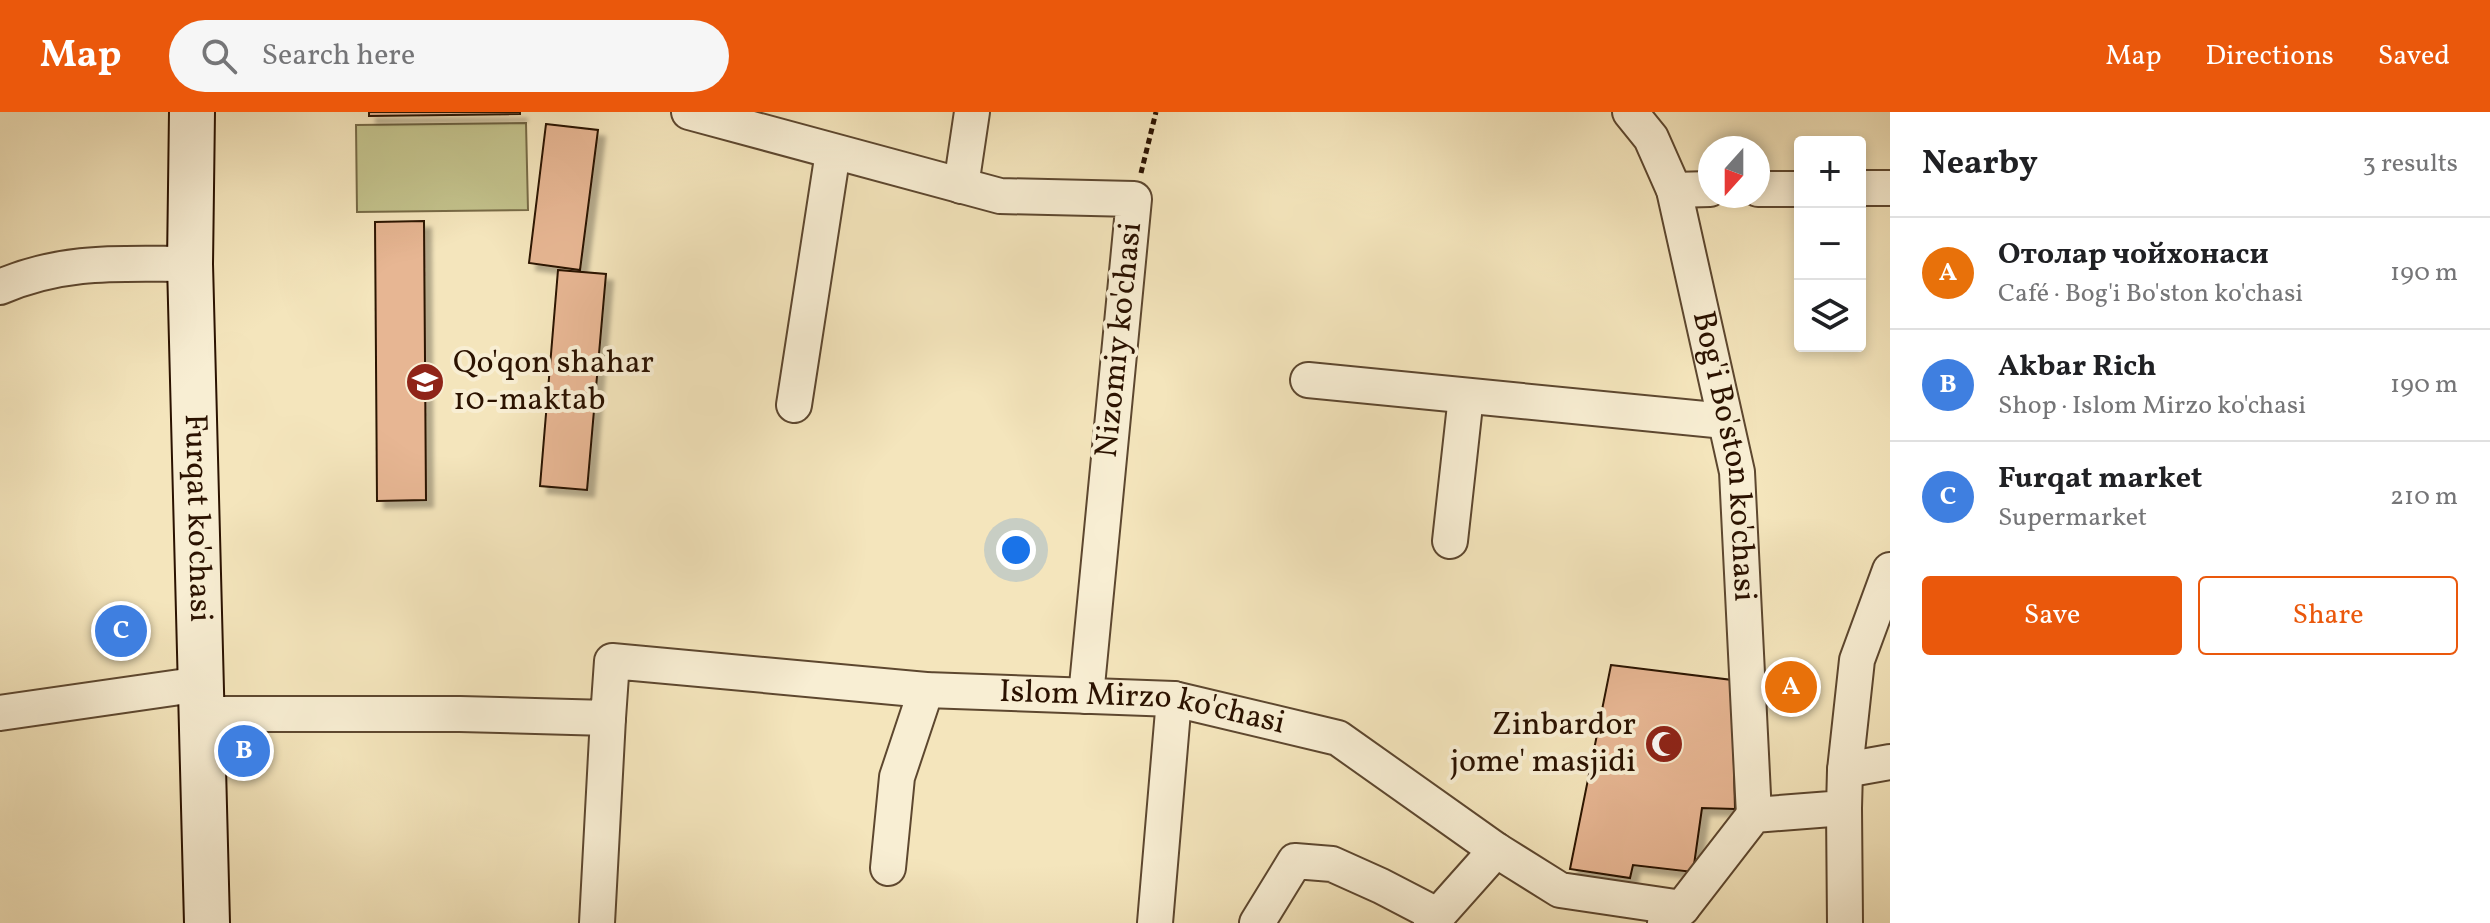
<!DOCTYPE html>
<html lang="en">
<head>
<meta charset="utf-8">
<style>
  body { margin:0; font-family:Vollkorn,serif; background:#f6f6f6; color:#202124 }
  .controls { position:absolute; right:24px; top:24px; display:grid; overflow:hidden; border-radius:8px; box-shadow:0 4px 12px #0003 }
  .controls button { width:72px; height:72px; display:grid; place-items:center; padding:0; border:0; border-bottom:2px solid #e0e0e0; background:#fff; color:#202124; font:40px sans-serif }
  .compass { position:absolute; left:1698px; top:24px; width:72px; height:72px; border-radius:50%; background:#fff; box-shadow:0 4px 12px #0003; rotate:201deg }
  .you { position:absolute; left:1016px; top:438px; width:28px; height:28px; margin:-20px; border:6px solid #fff; border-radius:50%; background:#1a73e8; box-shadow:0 0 0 12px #1a73e833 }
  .badge { display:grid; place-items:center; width:52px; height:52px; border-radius:50%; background:#ea580c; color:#fff; font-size:26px; font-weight:700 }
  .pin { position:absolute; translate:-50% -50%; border:4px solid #fff; box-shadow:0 2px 8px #0006 }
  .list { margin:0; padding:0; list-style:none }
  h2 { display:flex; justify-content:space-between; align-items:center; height:104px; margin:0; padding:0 32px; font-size:34px }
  h2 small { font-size:26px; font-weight:400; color:#757577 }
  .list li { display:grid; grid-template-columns:52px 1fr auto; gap:24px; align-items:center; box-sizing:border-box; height:112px; padding:0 32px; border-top:2px solid #e0e0e0 }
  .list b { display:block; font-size:30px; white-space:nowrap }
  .list p { margin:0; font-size:26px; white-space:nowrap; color:#757577 }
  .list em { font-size:26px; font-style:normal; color:#757577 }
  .actions { display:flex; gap:16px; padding:24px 32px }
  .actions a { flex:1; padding:18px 0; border:2px solid #ea580c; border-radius:8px; text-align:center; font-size:28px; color:#ea580c }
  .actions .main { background:#ea580c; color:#fff }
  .icon { flex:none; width:44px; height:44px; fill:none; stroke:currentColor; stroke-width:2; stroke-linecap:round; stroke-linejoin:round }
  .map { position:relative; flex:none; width:1890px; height:811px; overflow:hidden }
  header { display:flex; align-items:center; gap:48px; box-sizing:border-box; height:112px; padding:0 40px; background:#ea580c; color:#fff }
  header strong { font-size:38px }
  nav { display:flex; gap:44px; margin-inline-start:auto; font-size:28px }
  .search { width:560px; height:72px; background:#f6f6f6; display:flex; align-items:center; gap:20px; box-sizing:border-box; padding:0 28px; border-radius:44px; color:#757577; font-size:30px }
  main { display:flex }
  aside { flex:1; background:#fff }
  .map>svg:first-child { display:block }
  .green { fill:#c3c28c; stroke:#776a46; stroke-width:2 }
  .building { fill:#e7b693; stroke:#2b1200; stroke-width:2; filter:url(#shadow) }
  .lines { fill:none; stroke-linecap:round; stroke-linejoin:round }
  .minor-casing { stroke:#5d472f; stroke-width:38 }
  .secondary-casing { stroke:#2b1200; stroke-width:48 }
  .path { stroke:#2b1200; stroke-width:5; stroke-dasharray:6 4; stroke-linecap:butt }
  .minor { stroke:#f8eed3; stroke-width:34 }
  .secondary { stroke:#f8eed3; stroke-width:44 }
  .labels { text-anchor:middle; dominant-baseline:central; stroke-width:8; stroke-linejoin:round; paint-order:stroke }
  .street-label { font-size:32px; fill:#2b1200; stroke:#f8eed3 }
  .poi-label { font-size:32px; fill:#2b1200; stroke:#f8eed3; text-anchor:start }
</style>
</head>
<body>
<header>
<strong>Map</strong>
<div class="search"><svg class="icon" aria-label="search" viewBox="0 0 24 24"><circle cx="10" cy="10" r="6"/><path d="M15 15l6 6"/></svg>Search here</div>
<nav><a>Map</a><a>Directions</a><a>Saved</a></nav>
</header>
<main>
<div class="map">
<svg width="1890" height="811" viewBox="0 0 1890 811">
  <defs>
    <filter id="shadow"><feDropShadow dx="7" dy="7" stdDeviation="2" flood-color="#0004"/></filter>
  </defs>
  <rect width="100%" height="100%" fill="#f4e5bc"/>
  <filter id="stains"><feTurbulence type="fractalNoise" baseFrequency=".0025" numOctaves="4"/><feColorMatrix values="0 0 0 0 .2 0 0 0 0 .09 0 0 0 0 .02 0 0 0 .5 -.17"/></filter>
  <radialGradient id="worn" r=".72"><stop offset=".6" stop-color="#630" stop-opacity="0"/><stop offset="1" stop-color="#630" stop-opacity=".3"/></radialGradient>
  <!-- green -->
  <path class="green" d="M526 11 528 98 357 100 356 13Z"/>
  <!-- building -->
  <g class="building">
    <path d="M369 0H520V2L369 4Z"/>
    <path d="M546 12 598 18 580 158 529 151Z"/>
    <path d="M424 109 426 388 377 389 375 110Z"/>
    <path d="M558 158 606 162 587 378 540 374Z"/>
    <path d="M1611 553 1732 568 1735 697 1702 696 1693 760 1633 753 1630 766 1570 757Z"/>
  </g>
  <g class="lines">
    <!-- minor casing -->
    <g class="minor-casing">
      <g id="minor">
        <path d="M689 0 1000 84 1134 87 1086 584"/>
        <path id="s1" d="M1630 0 1651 26 1674 78 1737 360 1754 703"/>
        <path d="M961 74 972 0"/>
        <path d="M1860 76H1890"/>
        <path d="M1758 77H1800"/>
        <path d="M1674 78 1710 77"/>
        <path d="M0 175C65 147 121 152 190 152"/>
        <path d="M1308 268 1725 309"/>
        <path d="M794 293 833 40"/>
        <path d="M1450 429 1466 284"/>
        <path d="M0 601 201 572"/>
        <path id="s2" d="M202 602H460L608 606 612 549 926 578 1174 587 1338 626 1496 738 1560 778 1682 796"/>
        <path d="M1845 658 1890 650"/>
        <path d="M1844 696 1845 811"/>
        <path d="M888 756 897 665 926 578"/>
        <path d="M597 811 608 606"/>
        <path d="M1155 811 1174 587"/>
        <path d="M1257 811 1295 749 1332 752 1381 774 1437 803"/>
        <path d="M1431 811 1496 738"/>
        <path d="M1665 811 1682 796 1754 703 1844 696 1845 658 1857 548 1890 458"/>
      </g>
    </g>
    <!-- secondary casing -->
    <g class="secondary-casing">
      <g id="secondary">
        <path id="s3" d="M192 0 190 152 207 811"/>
      </g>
    </g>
    <!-- path -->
    <path class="path" d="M1141 61 1156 0"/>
    <!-- minor -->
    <use href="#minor" class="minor"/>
    <!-- secondary -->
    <use href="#secondary" class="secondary"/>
  </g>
  <!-- icons -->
  <defs>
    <g id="school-disc" transform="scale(2)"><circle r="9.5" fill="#8f2418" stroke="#f8eed3"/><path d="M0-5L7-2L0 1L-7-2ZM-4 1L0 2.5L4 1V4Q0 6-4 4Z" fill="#fff"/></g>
    <g id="mosque-disc" transform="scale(2)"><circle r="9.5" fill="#8f2418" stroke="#f8eed3"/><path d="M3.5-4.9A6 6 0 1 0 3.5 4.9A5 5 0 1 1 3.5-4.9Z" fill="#fff"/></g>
  </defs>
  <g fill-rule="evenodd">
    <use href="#school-disc" x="425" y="270"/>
    <use href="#mosque-disc" x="1664" y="632"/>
  </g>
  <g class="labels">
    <!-- street labels -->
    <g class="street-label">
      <text transform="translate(1120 228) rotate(-84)">Nizomiy ko'chasi</text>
      <text stroke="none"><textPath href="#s1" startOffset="362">Bog'i Bo'ston ko'chasi</textPath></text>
      <text stroke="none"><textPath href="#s3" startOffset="406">Furqat ko'chasi</textPath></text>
      <text stroke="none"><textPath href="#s2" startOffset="996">Islom Mirzo ko'chasi</textPath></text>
    </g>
    <!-- poi labels -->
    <g class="poi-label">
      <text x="453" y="252">Qo'qon shahar<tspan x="453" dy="37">10-maktab</tspan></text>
      <text x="1636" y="614" text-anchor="end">Zinbardor<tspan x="1636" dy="37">jome' masjidi</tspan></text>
    </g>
  </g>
  <rect width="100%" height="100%" filter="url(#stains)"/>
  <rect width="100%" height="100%" fill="url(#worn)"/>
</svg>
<div class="controls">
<button>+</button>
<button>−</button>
<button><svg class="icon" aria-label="layers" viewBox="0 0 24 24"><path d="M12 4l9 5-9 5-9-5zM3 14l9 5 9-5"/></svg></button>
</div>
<svg class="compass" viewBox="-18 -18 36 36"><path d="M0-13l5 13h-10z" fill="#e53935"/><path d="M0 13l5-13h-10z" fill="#757577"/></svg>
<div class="you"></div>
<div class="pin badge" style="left:1791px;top:575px;background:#e8710a">A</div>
<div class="pin badge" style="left:244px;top:639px;background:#3f7fe0">B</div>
<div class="pin badge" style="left:121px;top:519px;background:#3f7fe0">C</div>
</div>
<aside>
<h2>Nearby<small>3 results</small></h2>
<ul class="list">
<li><span class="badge" style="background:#e8710a">A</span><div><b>Отолар чойхонаси</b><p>Café · Bog'i Bo'ston ko'chasi</p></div><em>190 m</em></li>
<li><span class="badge" style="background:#3f7fe0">B</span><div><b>Akbar Rich</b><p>Shop · Islom Mirzo ko'chasi</p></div><em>190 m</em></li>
<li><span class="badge" style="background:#3f7fe0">C</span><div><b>Furqat market</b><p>Supermarket</p></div><em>210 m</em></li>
</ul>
<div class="actions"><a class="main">Save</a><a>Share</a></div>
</aside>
</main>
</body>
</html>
